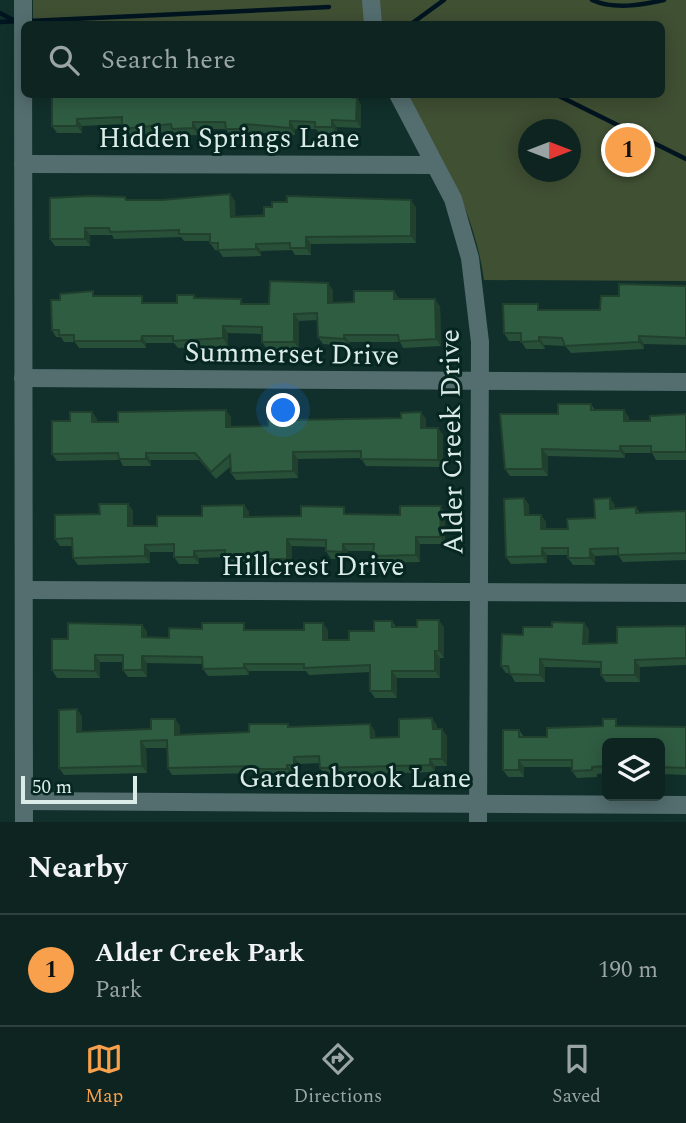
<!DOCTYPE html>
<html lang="en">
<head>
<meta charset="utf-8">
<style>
  body { margin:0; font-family:Spectral,serif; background:#162c29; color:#f1f3f6 }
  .controls { position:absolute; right:21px; bottom:21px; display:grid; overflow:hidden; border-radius:10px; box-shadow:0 4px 18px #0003 }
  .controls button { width:63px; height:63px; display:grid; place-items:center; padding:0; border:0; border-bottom:2px solid #2d413e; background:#0d2420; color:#f1f3f6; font:35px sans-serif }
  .compass { position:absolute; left:518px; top:119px; width:63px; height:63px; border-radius:50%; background:#0d2420; box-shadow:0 4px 18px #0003; rotate:90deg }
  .scale { position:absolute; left:21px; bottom:18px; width:116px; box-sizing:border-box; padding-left:7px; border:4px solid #dbece8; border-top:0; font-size:19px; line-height:24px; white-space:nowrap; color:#dbece8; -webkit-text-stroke:5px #062621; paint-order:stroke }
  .you { position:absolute; left:284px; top:411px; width:24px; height:24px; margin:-18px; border:5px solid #fff; border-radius:50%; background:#1a73e8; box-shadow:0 0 0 10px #1a73e833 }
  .badge { display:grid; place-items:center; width:46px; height:46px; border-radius:50%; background:#f9a04c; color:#111; font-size:23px; font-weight:700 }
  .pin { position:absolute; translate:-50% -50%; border:4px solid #fff; box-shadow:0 2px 7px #0006 }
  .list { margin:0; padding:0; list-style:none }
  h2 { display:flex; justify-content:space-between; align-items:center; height:91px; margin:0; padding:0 28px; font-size:30px }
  h2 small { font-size:23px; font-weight:400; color:#9aa4a5 }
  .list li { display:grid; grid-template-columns:46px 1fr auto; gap:21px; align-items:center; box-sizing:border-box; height:112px; padding:0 28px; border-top:2px solid #2d413e }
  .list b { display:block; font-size:26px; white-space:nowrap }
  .list p { margin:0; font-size:23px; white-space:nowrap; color:#9aa4a5 }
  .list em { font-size:23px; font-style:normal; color:#9aa4a5 }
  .icon { flex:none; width:38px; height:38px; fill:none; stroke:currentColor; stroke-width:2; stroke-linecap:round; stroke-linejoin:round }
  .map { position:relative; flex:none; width:686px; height:822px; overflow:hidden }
  .search { position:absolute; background:#0d2420; box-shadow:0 4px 18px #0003; left:21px; right:21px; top:21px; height:77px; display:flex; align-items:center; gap:18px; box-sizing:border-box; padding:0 24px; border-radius:10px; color:#9aa4a5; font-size:26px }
  .sheet { height:203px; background:#0d2420 }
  nav { display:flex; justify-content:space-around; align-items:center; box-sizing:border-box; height:98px; border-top:2px solid #2d413e; background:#0d2420; font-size:19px; color:#9aa4a5 }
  nav a { display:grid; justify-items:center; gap:4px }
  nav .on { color:#f9a04c }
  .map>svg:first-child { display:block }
  .green { fill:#405033; fill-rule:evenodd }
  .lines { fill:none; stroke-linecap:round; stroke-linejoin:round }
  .stream { stroke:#001520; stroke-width:4.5 }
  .minor { stroke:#546e70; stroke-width:18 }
  .wall { fill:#285039 }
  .shaded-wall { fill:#21412e }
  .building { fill:#2f5d42; stroke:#21412e; stroke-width:2 }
  .labels { text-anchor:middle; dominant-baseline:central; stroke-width:6; stroke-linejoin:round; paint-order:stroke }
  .street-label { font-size:28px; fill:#dbece8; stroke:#062621 }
</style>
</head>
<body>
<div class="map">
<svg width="686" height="822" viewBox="0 0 686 822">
  <rect width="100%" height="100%" fill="#11302b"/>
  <!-- green -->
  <path class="green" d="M33 0H686V281L484 280C474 208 441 156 406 95L662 94V24H33ZM528 130H570V172H528Z"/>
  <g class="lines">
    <!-- stream -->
    <g class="stream">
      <path d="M592 0C614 10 641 5 664 0"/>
      <path d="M0 13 15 21"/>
      <path d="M29 21 329 7"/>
      <path d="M0 22 20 21"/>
      <path d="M411 24 444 0"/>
      <path d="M555 94 686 159"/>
    </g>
    <!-- minor -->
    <g class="minor">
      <path d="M23 0 24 822"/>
      <path d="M371 0 373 24"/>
      <path d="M398 94 453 199 470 258 480 342 478 822"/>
      <path d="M23 164 435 165"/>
      <path d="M23 378 686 382"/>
      <path d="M24 590 686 593"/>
      <path d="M24 801 686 805"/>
    </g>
  </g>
  <!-- wall -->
  <g class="wall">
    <path d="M60 96 357 98 361 105V128L337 127V134H320L316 129H295V135L249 132V136H230L226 129H197L198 135 177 136 173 131 127 136 122 129V124L82 126V133H57L52 126Z"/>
    <path d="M125 197 127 200 235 201V216L416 207V243L311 244V255H295L292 250 261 251V256L223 257 218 250H215L210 243V241H184L181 237 114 239 112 235H90V246H55L50 239Z"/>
    <path d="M686 286V345L644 344V349L571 353 565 346 544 345 545 349H526L521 341H509L504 333 543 310H600L619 296Z"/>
    <path d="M333 290V303L354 302 394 291 399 299 440 306 441 346 403 348 400 342H349V346L323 344 318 337 317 320 299 321V349H267L262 342V334L228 333V346L178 348 174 343H146V348H79L75 342H64L61 337H56L52 330 60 300 96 296 146 303H177L194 295 196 298 245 304H269Z"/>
    <path d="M591 404 595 410 629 417V421H650L686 414V460H656L652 453H625V458L548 456V476H510L505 469 558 414Z"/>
    <path d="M92 412 97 419V422L231 417V426H268L293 414 298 420 426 419V428H438L443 435V467L366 466 361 458 298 459V478L236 480 231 473V466L216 479 199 460H150L151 466H123L120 460 57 461 52 454 70 421Z"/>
    <path d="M524 498 529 505V515H541L546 522V529H568L595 518 615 505V508L636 507 639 512 686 511V560L623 562 618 555 595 556V565H573L568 558V555H547V563L511 564 506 557Z"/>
    <path d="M128 504 133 511V526H157L244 505 249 512V517L445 513V544H420V562L378 563 373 556V551H348V559H331L326 551V547L292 546V566H230L225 557 199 558V564H179L174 557V552H150V563L78 565 73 558V546H60L55 539 100 514Z"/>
    <path d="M392 621 396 627H444V658H440V678H397V698H375L370 691V672L309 675 306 671H249V675L208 676 203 669 202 664 147 663V677H128L123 670V662H100V678H57L52 670 68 639 142 625 147 632V637L169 638 248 630H328V640H349L374 631Z"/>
    <path d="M584 623 589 630 588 643H617L686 626V665L640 667V682H606L601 675V668L545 667V682H515L510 673H506L501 666 523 635 552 627Z"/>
    <path d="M82 716V732L151 729 175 719 180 726V734L249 732 291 727 375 731V738L399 737 437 725V729L447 736V766H435V772L325 775 320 768V763L299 764V772H292V776H259L257 773 172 775 168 768 167 748H146L147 773 64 775 59 768Z"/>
    <path d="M603 726 686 727V775L660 774V743H607V773L597 774V777L577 778 572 771V767H524V777H508L503 770 519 730 524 737H547Z"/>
  </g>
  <!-- shaded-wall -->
  <g class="shaded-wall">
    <path d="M357 98 361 105V128L356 121Z"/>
    <path d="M77 119 82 126V133L77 126Z"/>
    <path d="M332 120 337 127V134L332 127Z"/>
    <path d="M290 121 295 129V135L290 128Z"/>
    <path d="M193 122 197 129 198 135 193 128Z"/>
    <path d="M244 124 249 132V136L244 129Z"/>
    <path d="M230 194 235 201 236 224 231 217Z"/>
    <path d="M411 200 416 207V243L411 236Z"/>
    <path d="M85 228 90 235V246L85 239Z"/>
    <path d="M306 237 311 244V255L306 248Z"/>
    <path d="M256 244 261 251V256L256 249Z"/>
    <path d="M328 283 333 290V310L328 303Z"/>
    <path d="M394 291 399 298V306L394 299Z"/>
    <path d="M435 299 440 306 441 346 436 339Z"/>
    <path d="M294 314 299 321V349L294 342Z"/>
    <path d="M223 326 228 333V346L223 338Z"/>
    <path d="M344 335 349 342V346L344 339Z"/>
    <path d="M142 336 146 343V348L141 341Z"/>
    <path d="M639 336 644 344V349L639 342Z"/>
    <path d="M539 337 544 345 545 349 539 341Z"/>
    <path d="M226 410 231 417V434L226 427Z"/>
    <path d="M624 410 629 417V429L624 421Z"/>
    <path d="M92 412 97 419V429L92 422Z"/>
    <path d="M421 412 426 419V435L421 428Z"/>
    <path d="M438 428 443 435V467L438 460Z"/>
    <path d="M620 446 625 453V458L620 451Z"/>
    <path d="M542 449 548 456V476L543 469Z"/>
    <path d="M293 452 298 459V478L293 471Z"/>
    <path d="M146 453 150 460 151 466 146 459Z"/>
    <path d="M524 498 529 505 530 522 525 515Z"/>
    <path d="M610 498 615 505V516L610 509Z"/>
    <path d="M128 504 133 511V533L128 526Z"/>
    <path d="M244 505 249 512V524L244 517Z"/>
    <path d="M441 506 445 513V544L440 537Z"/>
    <path d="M541 515 546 522V536L541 529Z"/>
    <path d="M416 537 420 544V562L416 555Z"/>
    <path d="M287 539 292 546V566L287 559Z"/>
    <path d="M343 544 348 551V559L343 552Z"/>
    <path d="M145 545 150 552V563L145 556Z"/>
    <path d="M542 548 547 555V563L542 556Z"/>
    <path d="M590 549 595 556V565L590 558Z"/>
    <path d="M194 551 199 558V564L194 557Z"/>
    <path d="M439 620 444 627V658L439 651Z"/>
    <path d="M323 623 328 630V647L323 640Z"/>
    <path d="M584 623 589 630 588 651 583 644Z"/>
    <path d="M142 625 147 632V644L142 637Z"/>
    <path d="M435 651 440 658V678L435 671Z"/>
    <path d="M95 655 100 662V678L95 671Z"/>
    <path d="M142 656 147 663V677L142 670Z"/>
    <path d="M540 659 545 667V682L540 675Z"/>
    <path d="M635 660 640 667V682L635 675Z"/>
    <path d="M244 664 249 671V675L244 668Z"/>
    <path d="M392 671 397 678V698L392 691Z"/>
    <path d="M77 709 82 716V739L77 732Z"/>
    <path d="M432 718 437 725 438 736 433 729Z"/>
    <path d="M175 719 180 726V742L175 735Z"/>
    <path d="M370 724 375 731 376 745 371 738Z"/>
    <path d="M442 729 447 736V766L442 759Z"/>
    <path d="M141 741 146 748 147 773 142 766Z"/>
    <path d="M294 757 299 764V772L294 765Z"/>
    <path d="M430 759 435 766V772L430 765Z"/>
    <path d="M519 760 524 767V777L519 770Z"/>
    <path d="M287 765 292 772V776L287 769Z"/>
  </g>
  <!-- building -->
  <g class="building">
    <path d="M60 94H350V97L357 98 356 121 332 120V127H315V122L290 121V128L244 124V129H226L225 122H193V128L172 129 171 124 122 129V117L77 119V126H52V96H60Z"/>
    <path d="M230 194 231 217 264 216V207H272V202H287V196L411 200V236L306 237V248H290V243L256 244V249L218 250V243H210V234H179V230L110 232 109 228H85V239H50V198L89 196 125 197 126 200H162Z"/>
    <path d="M270 281 328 283V303L354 302V291H394V299H435L436 339 399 341 398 335H344V339L318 337 317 313 294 314V342H262V327L223 326V338L173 341V336H142L141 341H74V335H59V330H52L51 300H60V294L93 291V296H142V303H177V295H194V298L241 299V304H269Z"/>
    <path d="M619 284 686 286V338L639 336V342L565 346 562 338 539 337V341L521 342V333H504L503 304H538V310H600L601 296H619Z"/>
    <path d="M558 404H591V410H624V421H650V416L686 414V452H651V446H620V451L542 449 543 469H505L500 414H558Z"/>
    <path d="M226 410V427L268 426V414H293V420L401 418V413L421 412V428H438V460L361 459V451L293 452V471L231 473 230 455 211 472 195 453H146V459H119L118 453 52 454V421H70V412H92V422H118V412Z"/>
    <path d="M524 498 525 515H541V529H568L567 519 595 518 594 499 610 498V509L636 507V513L686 511V553L618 555V548L590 549V558H568V548H542V556L506 557 504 499Z"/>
    <path d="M99 504H128V526H157V516H202V506L244 505V517L301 516V506L344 507V514L400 515V506H441L440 537H416V555L373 556 374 544H343V552L326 551V540L287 539V559H225V550L194 551V557H174V544L145 545V556L73 558 72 538 55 539V515L100 514Z"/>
    <path d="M417 620H439V651H435V671H392V691H370V665L304 668V664H244V668L203 669 202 657 142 656V670H123V655H95V671L52 670V639H68V623L142 625V637L169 638V628L202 629V623H244V630H304V623H323V640H349V631H374V621H392V627H417Z"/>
    <path d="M552 622 584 623 583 644 617 643V627L686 626V658L635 660V675H601V662L540 659V675L510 674 508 666H501L502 634 523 635V627H552Z"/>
    <path d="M77 709V732L151 729V719H175V735L249 732V724H288V727L370 724 371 738 399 737V719L432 718 433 729H442V759H430V765L320 768 319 756 294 757V765H287V769H254V766L168 768 167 740 141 741 142 766 59 768V710Z"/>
    <path d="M603 719H616V726L686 727V768L660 767V743H607V766L592 767V770L572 771V760H519V770H503V730H519V737H547V728L603 726Z"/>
  </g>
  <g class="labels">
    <!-- street labels -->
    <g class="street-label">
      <text x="229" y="138">Hidden Springs Lane</text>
      <text transform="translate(292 354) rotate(1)">Summerset Drive</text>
      <text transform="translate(452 442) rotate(-91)">Alder Creek Drive</text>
      <text x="313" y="566">Hillcrest Drive</text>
      <text x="355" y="778">Gardenbrook Lane</text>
    </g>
  </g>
</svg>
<div class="controls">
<button><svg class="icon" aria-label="layers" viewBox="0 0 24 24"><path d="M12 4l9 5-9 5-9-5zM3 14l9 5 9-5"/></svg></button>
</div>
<svg class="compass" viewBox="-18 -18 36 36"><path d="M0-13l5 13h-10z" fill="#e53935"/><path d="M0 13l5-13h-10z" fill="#9aa4a5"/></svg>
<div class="scale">50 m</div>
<div class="you"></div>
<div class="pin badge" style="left:628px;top:150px">1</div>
<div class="search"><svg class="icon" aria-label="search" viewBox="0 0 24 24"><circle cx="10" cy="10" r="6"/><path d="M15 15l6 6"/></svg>Search here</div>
</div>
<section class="sheet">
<h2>Nearby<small></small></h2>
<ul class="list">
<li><span class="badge">1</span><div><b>Alder Creek Park</b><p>Park</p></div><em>190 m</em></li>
</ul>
</section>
<nav>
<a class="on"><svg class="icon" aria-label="map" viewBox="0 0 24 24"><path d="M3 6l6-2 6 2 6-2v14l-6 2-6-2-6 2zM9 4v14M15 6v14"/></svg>Map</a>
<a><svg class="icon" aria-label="directions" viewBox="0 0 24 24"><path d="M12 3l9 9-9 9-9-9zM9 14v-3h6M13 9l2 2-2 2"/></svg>Directions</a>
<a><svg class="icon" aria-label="saved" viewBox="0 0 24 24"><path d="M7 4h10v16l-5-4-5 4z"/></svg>Saved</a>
</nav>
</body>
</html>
